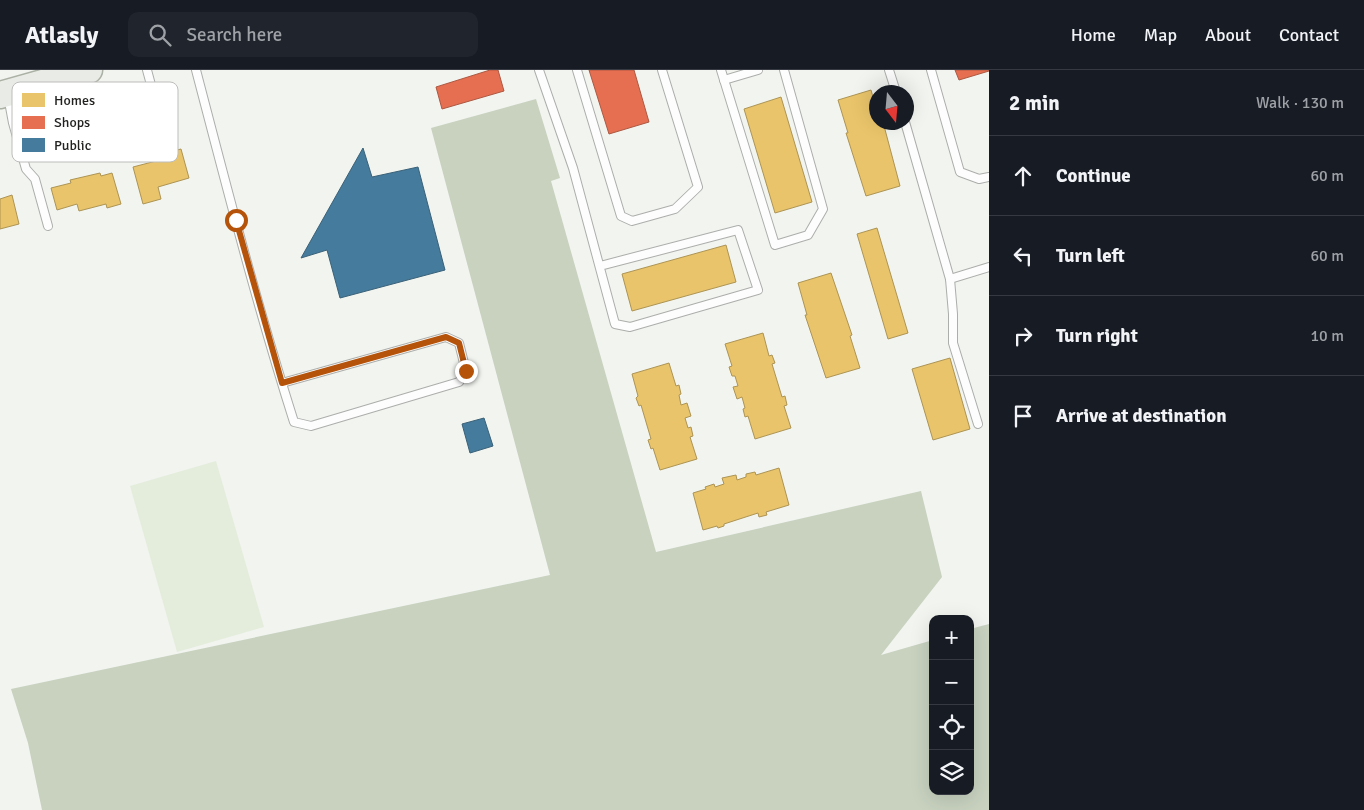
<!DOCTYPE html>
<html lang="en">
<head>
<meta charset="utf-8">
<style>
  body { margin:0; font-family:Signika,sans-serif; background:#20242c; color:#f1f3f6 }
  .controls { position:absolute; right:15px; bottom:15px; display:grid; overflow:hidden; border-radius:10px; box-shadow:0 5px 20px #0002 }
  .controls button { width:45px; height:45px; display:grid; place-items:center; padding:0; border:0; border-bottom:1px solid #363941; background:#171b24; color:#f1f3f6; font:25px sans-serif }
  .compass { position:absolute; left:869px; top:15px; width:45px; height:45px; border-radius:50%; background:#171b24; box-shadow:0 5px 20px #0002; rotate:164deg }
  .stop { position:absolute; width:15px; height:15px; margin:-11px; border:4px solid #b45309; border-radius:50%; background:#fff }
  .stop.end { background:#b45309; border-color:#fff; box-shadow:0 1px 5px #0008 }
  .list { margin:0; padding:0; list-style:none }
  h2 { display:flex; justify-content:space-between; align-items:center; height:65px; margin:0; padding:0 20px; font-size:21px }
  h2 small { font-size:16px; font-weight:400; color:#9ea1a6 }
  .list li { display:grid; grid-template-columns:32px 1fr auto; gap:15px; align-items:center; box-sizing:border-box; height:80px; padding:0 20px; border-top:1px solid #363941 }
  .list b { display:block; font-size:19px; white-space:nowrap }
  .list em { font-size:16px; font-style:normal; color:#9ea1a6 }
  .icon { flex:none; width:28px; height:28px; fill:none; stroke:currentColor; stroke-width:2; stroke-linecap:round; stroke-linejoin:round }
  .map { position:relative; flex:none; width:989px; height:740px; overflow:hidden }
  header { display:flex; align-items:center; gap:30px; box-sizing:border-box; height:70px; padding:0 25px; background:#171b24; border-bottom:1px solid #363941 }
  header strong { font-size:24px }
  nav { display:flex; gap:28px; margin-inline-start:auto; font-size:18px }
  .search { width:350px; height:45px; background:#20242c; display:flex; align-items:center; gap:12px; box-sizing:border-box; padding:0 18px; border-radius:10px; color:#9ea1a6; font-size:19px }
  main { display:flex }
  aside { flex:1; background:#171b24 }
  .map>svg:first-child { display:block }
  .green { fill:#e4eddc }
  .forest { fill:#c8d2bf }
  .homes { fill:#e9c46a; stroke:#ad9454 }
  .shops { fill:#e76f51; stroke:#ac5842 }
  .public { fill:#457b9d; stroke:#3a6178 }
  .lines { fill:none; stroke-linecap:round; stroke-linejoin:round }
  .lane-casing { stroke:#acaeab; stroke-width:10 }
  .primary-casing { stroke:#abb1a4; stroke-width:29 }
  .lane { stroke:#fdfdfd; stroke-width:8 }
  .primary { stroke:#e9ece6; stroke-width:26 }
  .route { stroke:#b45309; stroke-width:6 }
  .key { fill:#fff; stroke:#bdbdbc; stroke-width:1 }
  .key-label { font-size:14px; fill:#222320 }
</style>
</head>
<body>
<header>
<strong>Atlasly</strong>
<div class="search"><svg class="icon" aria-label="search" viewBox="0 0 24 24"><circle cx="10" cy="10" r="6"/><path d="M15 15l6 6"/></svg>Search here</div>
<nav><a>Home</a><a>Map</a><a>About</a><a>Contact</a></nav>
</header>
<main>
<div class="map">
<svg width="989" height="740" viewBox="0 0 989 740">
  <rect width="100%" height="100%" fill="#f1f4ef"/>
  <!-- green -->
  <path class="green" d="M216 391 264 557 177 582 130 416Z"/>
  <!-- forest -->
  <path class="forest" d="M536 29 560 108 551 111 656 482 921 421 942 507 881 585 933 570V721H970V559L989 554V740H42L28 673 11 619 550 505 431 58Z"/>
  <!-- homes -->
  <g class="homes">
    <path d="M871 20 876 38V52H883L900 116 866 126 846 63H848L838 30Z"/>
    <path d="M781 27 812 132 775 143 744 39Z"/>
    <path d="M181 79 189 108 158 117 161 129 143 134 133 97 156 91 154 86Z"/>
    <path d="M100 103 101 106 112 103 121 134 107 138 106 134 79 141 77 134 57 140 51 118 71 113 70 110Z"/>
    <path d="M12 125 19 154 0 159V129Z"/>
    <path d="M877 158 908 263 888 269 857 164Z"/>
    <path d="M726 175 736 212 632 241 622 204Z"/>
    <path d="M831 203 852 265 850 266 860 298 826 308 805 245H807L798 213Z"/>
    <path d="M763 263 769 286 772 285 775 293 772 294 782 327 785 326 787 335 784 336 791 358 755 369 748 346 745 347 743 339 745 338 742 327 737 329 733 317 738 316 735 306H732L729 297 732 296 725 274Z"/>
    <path d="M950 288 970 359 933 370 912 299Z"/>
    <path d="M669 293 676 316 679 315 681 324 679 325 681 335 687 333 691 346 685 348 688 358 691 357 693 366 690 367 697 389 660 400 653 378 651 379 648 370 651 369 641 335 639 336 636 328 638 326 632 304Z"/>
    <path d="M779 398 789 435 766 442 767 445 759 447 758 443 724 454V456L718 458 717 456 703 460 693 423 706 419 705 417 714 414 715 417 724 414 722 408 736 405 737 410 746 407V404L755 402 756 405Z"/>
  </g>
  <!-- shops -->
  <g class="shops">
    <path d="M490 0H498L504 21 442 39 436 17Z"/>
    <path d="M589 0H634L649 52 609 64Z"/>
    <path d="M955 0H989V1L959 10Z"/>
  </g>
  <!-- public -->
  <g class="public">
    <path d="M363 78 372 107 418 97 445 200 340 228 327 180 301 188Z"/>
    <path d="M484 348 493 376 470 383 462 354Z"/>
  </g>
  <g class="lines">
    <!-- lane casing -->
    <g class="lane-casing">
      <g id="lane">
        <path d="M147 0 169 82"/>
        <path d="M196 0C227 118 257 236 294 352L311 356 459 312 466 301 459 273 446 267 282 313"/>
        <path d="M539 0 573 98 615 254 630 257 758 220 738 160 600 196"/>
        <path d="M577 0 621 146 632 151 675 139 698 117 662 0"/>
        <path d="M721 0 775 175 808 165 823 139 784 0"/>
        <path d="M889 0 896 22"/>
        <path d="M931 0 960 102 979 109 989 107"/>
        <path d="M724 10 758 0"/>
        <path d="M8 26 13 53 26 99 35 109 48 156"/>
        <path d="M905 52 950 209 989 197"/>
        <path d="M950 209 953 244V273L978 354"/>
      </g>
    </g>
    <!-- primary casing -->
    <g class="primary-casing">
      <path id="primary" d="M0 25 89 0"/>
    </g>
    <!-- lane -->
    <use href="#lane" class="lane"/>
    <!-- primary -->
    <use href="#primary" class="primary"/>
  </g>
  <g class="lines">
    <!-- route -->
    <path class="route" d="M236 150 282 313 446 267 459 273 466 301"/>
  </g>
  <!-- legend -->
  <rect x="12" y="12" width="166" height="80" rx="8" class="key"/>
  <rect x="22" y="23" width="23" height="14" fill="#e9c46a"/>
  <rect x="22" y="46" width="23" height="13" fill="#e76f51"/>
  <rect x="22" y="68" width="23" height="14" fill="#457b9d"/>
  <g class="key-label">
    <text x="54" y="35">Homes</text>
    <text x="54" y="57">Shops</text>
    <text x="54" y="80">Public</text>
  </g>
</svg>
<div class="controls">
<button>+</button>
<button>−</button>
<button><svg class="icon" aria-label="locate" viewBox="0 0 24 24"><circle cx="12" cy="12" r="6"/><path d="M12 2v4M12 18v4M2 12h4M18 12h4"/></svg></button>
<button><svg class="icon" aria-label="layers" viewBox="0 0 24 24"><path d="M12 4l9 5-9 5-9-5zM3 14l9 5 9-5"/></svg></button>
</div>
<svg class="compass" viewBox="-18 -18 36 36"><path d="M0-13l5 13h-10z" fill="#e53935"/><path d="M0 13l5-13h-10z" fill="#9ea1a6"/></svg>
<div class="stop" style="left:236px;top:150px"></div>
<div class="stop end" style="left:466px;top:301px"></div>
</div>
<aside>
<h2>2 min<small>Walk · 130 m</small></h2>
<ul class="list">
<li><svg class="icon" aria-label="ahead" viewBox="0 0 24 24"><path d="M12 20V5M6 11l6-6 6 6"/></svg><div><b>Continue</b></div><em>60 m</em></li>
<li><svg class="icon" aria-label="left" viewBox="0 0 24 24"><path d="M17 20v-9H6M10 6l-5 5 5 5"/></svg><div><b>Turn left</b></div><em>60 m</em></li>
<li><svg class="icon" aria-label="right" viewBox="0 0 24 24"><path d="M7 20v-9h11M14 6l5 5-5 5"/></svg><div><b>Turn right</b></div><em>10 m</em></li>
<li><svg class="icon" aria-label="arrive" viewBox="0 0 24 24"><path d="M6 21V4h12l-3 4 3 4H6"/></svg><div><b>Arrive at destination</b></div></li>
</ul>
</aside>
</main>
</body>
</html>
